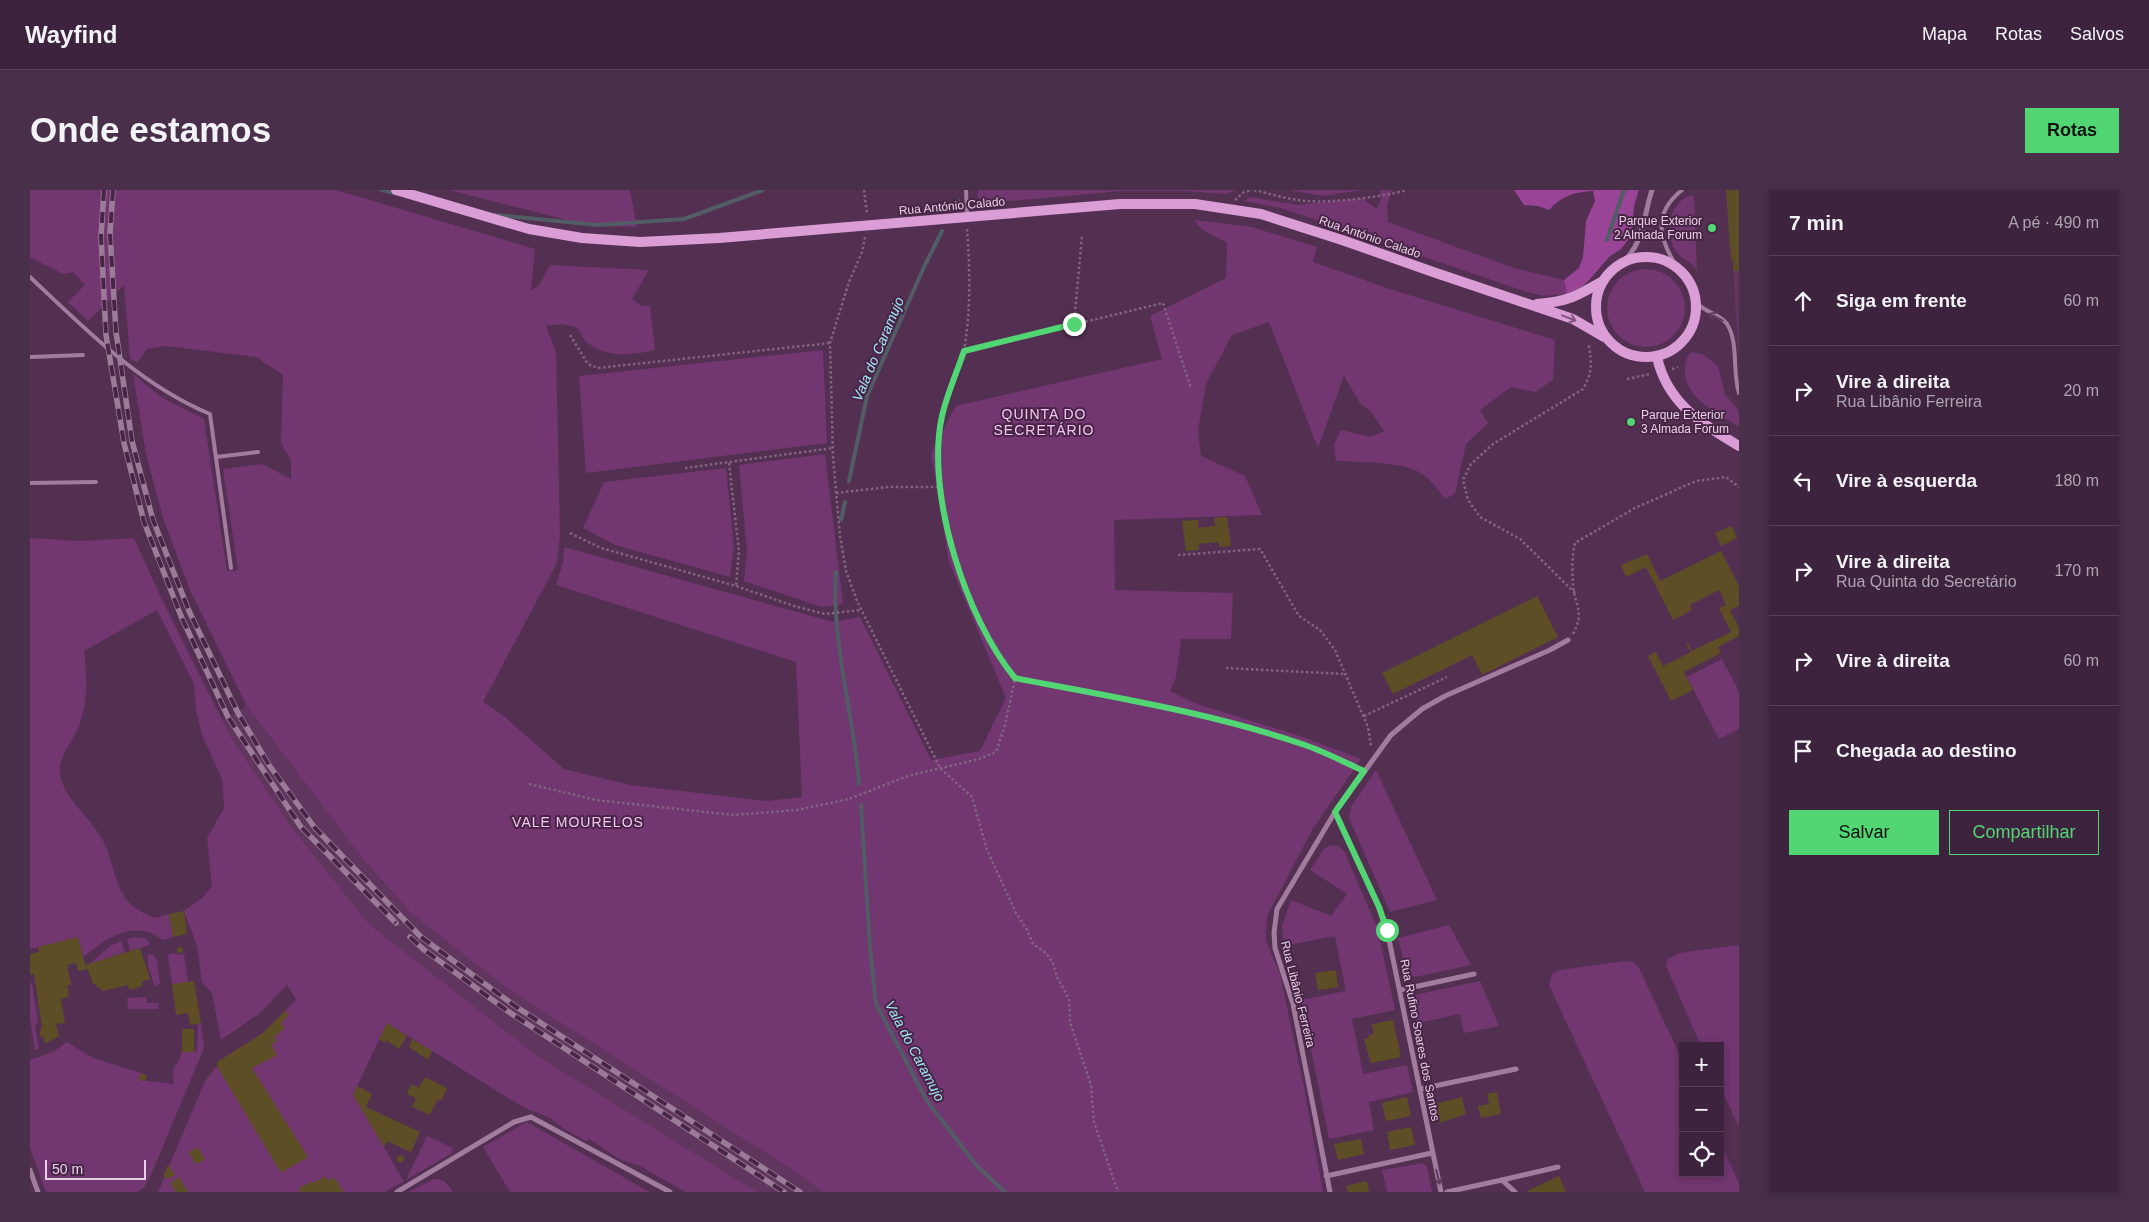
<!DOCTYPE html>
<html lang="pt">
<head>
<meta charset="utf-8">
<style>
  body { margin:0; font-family:Helvetica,sans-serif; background:#492f49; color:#f1f3f6 }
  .controls { position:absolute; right:15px; bottom:15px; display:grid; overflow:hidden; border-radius:0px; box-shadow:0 2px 8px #0003 }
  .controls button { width:45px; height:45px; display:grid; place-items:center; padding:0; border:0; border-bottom:1px solid #574058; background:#3e233e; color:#f1f3f6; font:25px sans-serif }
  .scale { position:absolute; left:15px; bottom:12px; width:101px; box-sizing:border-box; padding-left:5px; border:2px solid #e8d1e6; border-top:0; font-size:14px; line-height:18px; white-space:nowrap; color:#e8d1e6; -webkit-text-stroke:4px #482547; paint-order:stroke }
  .stop { position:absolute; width:15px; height:15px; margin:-11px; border:4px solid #52d673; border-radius:50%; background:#fff }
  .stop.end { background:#52d673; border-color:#fff; box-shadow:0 1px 5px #0008 }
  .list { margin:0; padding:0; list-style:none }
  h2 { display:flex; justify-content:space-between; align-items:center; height:65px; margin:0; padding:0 20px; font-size:21px }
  h2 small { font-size:16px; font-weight:400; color:#ada4b0 }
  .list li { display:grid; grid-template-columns:32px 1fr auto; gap:15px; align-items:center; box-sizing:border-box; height:90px; padding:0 20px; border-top:1px solid #574058 }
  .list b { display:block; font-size:19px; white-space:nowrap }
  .list p { margin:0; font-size:16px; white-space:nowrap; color:#ada4b0 }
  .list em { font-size:16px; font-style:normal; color:#ada4b0 }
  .actions { display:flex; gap:10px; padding:15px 20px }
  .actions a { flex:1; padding:11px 0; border:1px solid #52d673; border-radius:0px; text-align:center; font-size:18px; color:#52d673 }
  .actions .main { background:#52d673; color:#111 }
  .icon { flex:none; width:28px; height:28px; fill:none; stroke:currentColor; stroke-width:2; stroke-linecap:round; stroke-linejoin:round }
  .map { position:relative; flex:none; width:1709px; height:1002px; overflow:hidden; border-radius:0px }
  header { display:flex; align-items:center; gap:30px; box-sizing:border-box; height:70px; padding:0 25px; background:#3e233e; border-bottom:1px solid #574058 }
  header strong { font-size:24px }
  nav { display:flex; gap:28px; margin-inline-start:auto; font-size:18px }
  .intro { display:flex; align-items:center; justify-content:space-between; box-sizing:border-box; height:120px; padding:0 30px }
  h1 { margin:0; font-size:35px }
  .button { padding:12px 22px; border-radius:0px; background:#52d673; color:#111; font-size:18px; font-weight:700 }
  main { display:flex; gap:30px; padding:0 30px }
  aside { flex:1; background:#3e233e; border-radius:0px; box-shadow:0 2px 8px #0003 }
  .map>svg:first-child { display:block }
  .built { fill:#60355e }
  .green { fill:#723670 }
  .forest { fill:#994496 }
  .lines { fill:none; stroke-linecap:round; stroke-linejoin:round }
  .stream { stroke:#525c65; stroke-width:4 }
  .building { fill:#5e4e26 }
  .path { stroke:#836382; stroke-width:2.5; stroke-dasharray:2.5 2.5; stroke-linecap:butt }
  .lane { stroke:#a27c9f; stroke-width:4 }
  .street { stroke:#a27c9f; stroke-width:5 }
  .secondary { stroke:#da9dd6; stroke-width:10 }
  .rail-casing { stroke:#9a7c99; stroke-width:5.5 }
  .rail { stroke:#482547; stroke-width:4; stroke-dasharray:11; stroke-linecap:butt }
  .oneway { stroke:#5e3b5d }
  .oneway2 { stroke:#825580 }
  .route { stroke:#52d673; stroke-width:6 }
  .poi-dot { fill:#52d673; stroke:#482547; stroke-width:2 }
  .labels { text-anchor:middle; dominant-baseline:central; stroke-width:4; stroke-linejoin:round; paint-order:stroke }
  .street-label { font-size:12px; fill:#e8d1e6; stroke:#482547 }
  .poi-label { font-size:12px; fill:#e8d1e6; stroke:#482547; text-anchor:end }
  .water-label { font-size:14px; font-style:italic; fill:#a0e9f5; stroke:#482547 }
  .neighbourhood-label { font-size:14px; letter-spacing:1px; fill:#f4c7f1; stroke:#482547 }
</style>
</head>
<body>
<header>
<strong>Wayfind</strong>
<nav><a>Mapa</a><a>Rotas</a><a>Salvos</a></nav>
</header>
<div class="intro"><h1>Onde estamos</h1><a class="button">Rotas</a></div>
<main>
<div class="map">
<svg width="1709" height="1002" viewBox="0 0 1709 1002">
  <rect width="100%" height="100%" fill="#532f52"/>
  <!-- built -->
  <g class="built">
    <path d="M1703 69H1709V171L1705 113Z"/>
    <path d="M216 515 333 669 380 722 793 1002H727L505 864 339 734 259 634 200 546 192 530 208 523Z"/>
  </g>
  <!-- green -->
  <g class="green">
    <path d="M0 0H306L505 59 501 101 510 94 520 75 619 80 602 109 611 116H620L625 160C603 165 578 169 558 153 553 150 550 142 547 137L532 134 516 136 526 162 530 346 527 373 453 512 475 527 534 579 600 595 737 611 772 607 766 472 526 395 533 372 534 357 803 432 830 427 901 570 950 561 976 508 919 372 901 263 926 216 1132 169 1120 126 1196 88 1197 53 1171 39 1164 30 1222 37 1287 57 1283 72 1360 99 1525 150 1523 190 1505 202 1481 197 1450 220 1458 233 1436 254 1425 304 1415 309C1407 298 1399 287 1387 281 1370 272 1326 272 1306 271L1304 254 1311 240 1341 247 1354 241 1341 222 1330 213 1314 186 1288 258 1239 132 1202 145 1176 194 1168 240 1171 266 1215 286 1232 325 1084 330 1085 400 1203 403 1201 449H1151L1146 487 1140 501 1167 514 1267 545 1331 569 1282 640 1237 726 1236 751 1250 784 1274 897 1293 1002H793L744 968 478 799 380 722 333 669 216 515 160 400 133 328 116 264 103 184 131 207 174 229 197 381 208 380 193 279 232 274 261 289V270L251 253 253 185 226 167 136 156 117 159 107 173 100 168 94 95 58 131 38 112 55 95 43 82 33 84 1 68 0 69Z"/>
    <path d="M419 0H600L607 37 561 36Z"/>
    <path d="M948 0H1206L1196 4 1155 1H1091L958 13 948 8Z"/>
    <path d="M1259 0H1334L1293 6Z"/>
    <path d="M1350 0H1362L1357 16 1358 32 1484 78 1534 90 1537 104 1514 106 1497 102 1251 18 1214 11 1220 7 1267 15 1332 8 1347 19 1351 9Z"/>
    <path d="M1664 5 1667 81C1659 69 1659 73 1650 66 1637 54 1637 32 1645 18 1650 11 1655 6 1664 5Z"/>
    <circle cx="1616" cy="118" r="39"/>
    <path d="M793 160 797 253 556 283 549 186Z"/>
    <path d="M1661 162 1674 165 1688 176 1695 204 1709 221V237C1689 223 1654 209 1655 180 1655 173 1656 168 1661 162Z"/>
    <path d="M795 264 813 414 792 417 714 391 717 361 709 275Z"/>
    <path d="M696 278 704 357 700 387 585 355 553 338 574 292Z"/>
    <path d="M0 348 50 351 104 348 129 403 200 546 259 634 339 734 505 864 727 1002H655L610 976 589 969 559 949 556 951 534 939 520 928 493 917 357 833 323 905 374 991 355 1002H128L175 891 187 876V872L233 843 266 810 257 795 230 823 191 850 182 803 172 793 167 756 154 721 172 708 182 696 177 648 194 618 192 589 172 545 166 520 164 494 127 420 54 461C57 485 58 510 50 533 45 550 29 564 30 582 31 606 61 628 72 649 83 667 83 691 96 709 102 718 115 723 124 728L139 724 143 747 132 750C106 728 75 749 55 766H53L48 747 0 759Z"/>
    <path d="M1692 469 1709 502V539L1689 549 1657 487Z"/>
    <path d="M1346 580 1407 710 1360 722 1319 628 1321 617Z"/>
    <path d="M1300 655 1308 656 1314 661 1347 737 1365 820 1322 829 1333 884 1377 875 1383 902 1339 912 1344 940 1299 949 1271 810 1316 801 1305 746 1254 756 1252 736 1261 710 1301 726 1317 704 1280 680 1293 660Z"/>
    <path d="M1419 735 1441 775 1385 787 1377 785 1368 748Z"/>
    <path d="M105 747 116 748 120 755 100 761 97 749Z"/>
    <path d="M91 751 95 762 60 774 80 756Z"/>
    <path d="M1709 755V937L1690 896V856H1671L1636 776 1638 769 1649 763Z"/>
    <path d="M145 763 146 765 154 764 158 792 142 794 138 765Z"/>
    <path d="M123 764 127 771 130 793 125 797 118 776 119 775 117 765Z"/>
    <path d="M1594 771 1603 772 1609 778 1653 872V983H1690V953L1709 993V1002H1615L1519 795 1522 784 1530 780Z"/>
    <path d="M1450 791 1469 836 1434 843 1430 824 1384 834 1380 813 1385 805Z"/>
    <path d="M0 793H2L8 832 5 835 9 859 5 860 0 828Z"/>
    <path d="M116 807 117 813H129L128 819H98L97 808Z"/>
    <path d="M171 833 174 858 121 985 114 997 107 1002H16L0 958V870L23 862 37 852 63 868 111 883 109 890 144 894C144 887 140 879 148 873L152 862 167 861 168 834Z"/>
    <path d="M497 932 611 997 620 1002H480L453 957Z"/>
    <path d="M397 946 423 958 422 963 376 990Z"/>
    <path d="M1393 973 1397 977 1402 1002H1357L1352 980Z"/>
    <path d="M404 989C414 989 418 993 423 1002H378Z"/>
  </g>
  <!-- forest -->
  <path class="forest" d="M1484 0H1609L1604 16 1602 41 1598 50 1591 59 1579 67 1561 88 1553 96 1537 104 1534 90 1549 78 1553 67 1556 31 1565 11 1563 1C1544 2 1532 6 1519 20L1508 16 1494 15Z"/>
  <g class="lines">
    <!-- stream -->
    <g class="stream">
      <path d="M351 0 366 3"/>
      <path d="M925 17 928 11"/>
      <path d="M465 25 568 35 654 29 733 0"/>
      <path d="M1577 50 1594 0"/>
      <path d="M819 291 837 206 894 77 912 41"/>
      <path d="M811 330 815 312"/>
      <path d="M806 382C801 453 824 524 829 594"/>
      <path d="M831 615 840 758 846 814 897 911 947 976 975 1002"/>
    </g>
  </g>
  <!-- building -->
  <g class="building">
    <path d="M1696 0H1709V81H1703V69L1701 70Z"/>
    <path d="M1197 327 1201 356 1189 357 1188 352 1169 354V360L1156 361 1152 331 1168 330V338L1185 336 1184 328Z"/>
    <path d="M1702 336 1707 348 1691 356 1685 343Z"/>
    <path d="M1691 361 1709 396V416L1700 420 1709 438V446L1688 457 1691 463 1654 482 1663 500 1641 511 1618 466 1626 462 1633 476 1661 462 1656 454 1658 453 1662 461 1701 442 1689 418 1696 415 1689 400 1660 415 1662 420 1643 430 1616 377 1596 387 1591 375 1617 364 1630 391Z"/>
    <path d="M1507 406 1528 447 1452 485 1442 465 1363 504 1352 483Z"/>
    <path d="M154 721 157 744 143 747 139 724Z"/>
    <path d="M48 747 55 775 110 758 120 789 111 792 113 796 99 800 98 795 94 796 72 801 70 797 67 798 66 794H63L58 779 48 781 46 773 37 775 41 795H37L39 807 31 809 35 833 26 834 29 846 15 854 14 847 10 846V840L12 837 4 784 0 785V764L9 762 8 757Z"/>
    <path d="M152 757 153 762 148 763 147 758Z"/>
    <path d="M1306 780 1308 797 1288 800 1285 783Z"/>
    <path d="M164 791 171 833 160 835 158 823 146 825 142 794Z"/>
    <path d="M255 821 259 825 251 833 255 838 244 847 247 851 241 855 247 865 222 878 278 967 251 983 187 876V872L233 843Z"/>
    <path d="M1363 830 1371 867 1341 873 1334 849 1339 848 1338 845 1344 844 1342 834Z"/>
    <path d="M357 833 377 846 369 859 356 850 355 853 349 849Z"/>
    <rect x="152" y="839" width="12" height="23"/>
    <path d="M382 849 402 861 398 870 379 857Z"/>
    <path d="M111 883 117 885 115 891 109 890Z"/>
    <path d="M395 887 417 898 411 911 408 909 400 925 382 917 386 908 377 904 381 894 389 898Z"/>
    <path d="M327 896 342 904 336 917 390 942 381 962 357 951 354 957 323 905Z"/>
    <path d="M1467 902 1471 924 1451 928 1448 916 1459 914 1457 904Z"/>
    <path d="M1377 907 1381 926 1356 931 1352 913Z"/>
    <path d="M1432 907 1436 924 1410 933 1405 914Z"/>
    <path d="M1381 937 1385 955 1360 960 1357 942Z"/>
    <path d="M1331 949 1334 964 1308 970 1304 954Z"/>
    <path d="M168 957 175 970 165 974 159 962Z"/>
    <path d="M370 965 374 967V970L371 973 367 971V967Z"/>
    <path d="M138 975 145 985 138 989 133 986Z"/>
    <path d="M295 986 298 991 304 987 314 1002H268L271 1000 269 998 282 991 283 993Z"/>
    <path d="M1529 986 1536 1002H1498L1497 1001Z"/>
    <path d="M149 987 158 1002H146L140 993Z"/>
    <path d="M1337 991 1339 1002H1318L1316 996Z"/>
  </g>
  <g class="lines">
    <!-- path -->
    <g class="path">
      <path d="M834 0 837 24"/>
      <path d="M1224 0C1241 4 1260 10 1277 11 1303 13 1352 7 1377 0"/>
      <path d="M1205 10 1214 2 1222 0"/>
      <path d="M937 39C940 79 941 120 934 160 930 183 915 205 912 228 901 297 920 365 949 427 961 451 968 467 985 489"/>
      <path d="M835 47 832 62 819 92 800 153 803 267 810 346 816 381 827 411 910 578 942 607 957 660 986 723 997 740 1003 754 1016 763 1023 773 1027 787 1039 809 1040 832 1061 895 1064 932 1088 1002"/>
      <path d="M1044 134 1052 45"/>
      <path d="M540 145 558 174 568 178 800 153"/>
      <path d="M934 161 1133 113 1161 198"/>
      <path d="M1642 179 1648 177"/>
      <path d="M1597 189 1620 184"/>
      <path d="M699 273 709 361 706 396"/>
      <path d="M655 278 803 258"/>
      <path d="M806 303 858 297H910"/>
      <path d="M540 343 571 358 706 396 764 416 795 424 831 420"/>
      <path d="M1148 365 1230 359 1269 426 1290 440 1305 460 1338 537 1341 556"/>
      <path d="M1545 403 1490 349 1450 327 1438 310 1433 290 1441 274 1463 254 1553 199C1562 184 1562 173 1559 156L1562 154"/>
      <path d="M1543 444C1555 422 1545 416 1543 395 1542 382 1542 366 1545 353L1605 318 1666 291 1696 287 1709 297"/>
      <path d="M1196 478 1315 484"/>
      <path d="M985 489C1080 507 1184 519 1274 555 1292 562 1309 570 1326 578"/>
      <path d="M1334 526 1417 487"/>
      <path d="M499 594 566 610 703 625 767 620 819 609 878 586 949 569 966 562 975 535 985 489"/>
    </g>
    <!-- lane -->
    <g class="lane">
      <path d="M936 0 937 25"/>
      <path d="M1647 77C1629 49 1622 24 1652 0"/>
      <path d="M0 87C54 138 110 195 180 224L201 378"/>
      <path d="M1666 112C1675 123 1689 123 1697 134 1709 153 1702 182 1709 203"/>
      <path d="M0 167 53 165"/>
      <path d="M186 267 228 262"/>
      <path d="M0 293 66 292"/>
    </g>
    <!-- street -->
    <g class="street">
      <path d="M1593 72C1615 51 1613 27 1622 0"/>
      <path d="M1305 622 1349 717 1357 740 1411 1002"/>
      <path d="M1370 800 1444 784"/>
      <path d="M1390 899 1486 879"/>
      <path d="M0 980 8 1002"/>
      <path d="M1296 986 1402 963"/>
      <path d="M1472 990 1528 977"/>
      <path d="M367 1002 484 932 501 927 640 1002"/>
      <path d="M1300 1002 1263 814 1245 758 1244 743 1247 719 1305 622 1361 545 1392 519 1415 506 1520 460 1538 450"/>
      <path d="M1417 1002 1472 990 1485 1002"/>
    </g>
    <!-- secondary -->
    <g class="secondary">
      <path d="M366 0 499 39 552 48 610 52 689 48 1090 14H1165L1231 24 1312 50 1406 83 1543 129 1574 147"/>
      <circle cx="1616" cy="117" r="50"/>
      <path d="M1507 114C1537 112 1547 106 1573 91"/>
      <path d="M1627 167C1637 213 1671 233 1709 256"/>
    </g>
    <!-- rail casing -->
    <g class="rail-casing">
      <g id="rail">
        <path d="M74 0 71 46 76 145 94 253 114 332 151 426 198 527 271 637 366 733"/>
        <path d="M83 0 80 44 86 142 102 251 123 330 159 421 208 523 239 575 285 638 391 747 485 816 770 1002"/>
        <path d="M380 747 393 759 479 822 754 1002"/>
      </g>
    </g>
    <!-- rail -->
    <use href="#rail" class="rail"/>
  </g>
  <!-- one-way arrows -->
  <defs><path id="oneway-shaft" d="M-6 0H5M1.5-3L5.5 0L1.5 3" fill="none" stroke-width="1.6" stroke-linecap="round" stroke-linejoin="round" transform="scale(1.25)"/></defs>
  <g class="oneway">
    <use href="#oneway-shaft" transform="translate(1686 127) rotate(-152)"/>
    <use href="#oneway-shaft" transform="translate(1408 987) rotate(77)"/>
  </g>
  <use class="oneway2" href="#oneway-shaft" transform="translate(1539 128) rotate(21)"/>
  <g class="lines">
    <!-- route -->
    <path class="route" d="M1044 134 934 161C927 182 917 204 912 226 895 303 936 429 985 488 1082 507 1178 522 1272 554 1293 561 1314 572 1334 581L1305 622 1349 717 1357 740"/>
  </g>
  <!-- markers -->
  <g class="poi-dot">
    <circle cx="1682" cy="38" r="5"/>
    <circle cx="1601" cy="232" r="5"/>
  </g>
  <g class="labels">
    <!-- street labels -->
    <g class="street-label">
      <text transform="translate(922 16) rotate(-5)">Rua António Calado</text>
      <text transform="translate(1340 47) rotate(19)">Rua António Calado</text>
      <text transform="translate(1268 804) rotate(76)">Rua Libânio Ferreira</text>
      <text transform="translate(1390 850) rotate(79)">Rua Rufino Soares dos Santos</text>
    </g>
    <!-- poi labels -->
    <g class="poi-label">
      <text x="1672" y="31">Parque Exterior<tspan x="1672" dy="14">2 Almada Forum</tspan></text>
      <text x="1611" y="225" text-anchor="start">Parque Exterior<tspan x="1611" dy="14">3 Almada Forum</tspan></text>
    </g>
    <!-- water labels -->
    <g class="water-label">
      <text transform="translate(848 159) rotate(-67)">Vala do Caramujo</text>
      <text transform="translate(885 861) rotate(62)">Vala do Caramujo</text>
    </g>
    <!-- neighbourhood labels -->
    <g class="neighbourhood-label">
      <text x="1014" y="224">QUINTA DO<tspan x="1014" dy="16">SECRETÁRIO</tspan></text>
      <text x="548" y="632">VALE MOURELOS</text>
    </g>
  </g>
</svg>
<div class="controls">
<button>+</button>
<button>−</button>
<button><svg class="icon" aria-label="locate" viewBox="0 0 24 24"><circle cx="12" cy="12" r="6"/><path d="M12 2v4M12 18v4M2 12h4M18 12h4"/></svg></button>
</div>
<div class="scale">50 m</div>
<div class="stop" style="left:1357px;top:740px"></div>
<div class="stop end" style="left:1044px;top:134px"></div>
</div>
<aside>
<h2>7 min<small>A pé · 490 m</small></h2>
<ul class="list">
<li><svg class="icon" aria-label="ahead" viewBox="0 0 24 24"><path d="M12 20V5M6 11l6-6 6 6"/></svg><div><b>Siga em frente</b></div><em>60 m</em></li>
<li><svg class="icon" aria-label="right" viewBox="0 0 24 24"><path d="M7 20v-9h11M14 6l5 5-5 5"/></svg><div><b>Vire à direita</b><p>Rua Libânio Ferreira</p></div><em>20 m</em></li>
<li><svg class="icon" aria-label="left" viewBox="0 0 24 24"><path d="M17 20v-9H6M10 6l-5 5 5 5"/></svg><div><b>Vire à esquerda</b></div><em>180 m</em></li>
<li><svg class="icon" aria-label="right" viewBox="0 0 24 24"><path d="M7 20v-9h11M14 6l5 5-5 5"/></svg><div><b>Vire à direita</b><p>Rua Quinta do Secretário</p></div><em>170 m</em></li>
<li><svg class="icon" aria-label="right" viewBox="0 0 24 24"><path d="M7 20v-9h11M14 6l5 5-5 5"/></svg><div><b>Vire à direita</b></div><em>60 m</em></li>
<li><svg class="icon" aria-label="arrive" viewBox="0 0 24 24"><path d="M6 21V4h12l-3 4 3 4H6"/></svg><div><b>Chegada ao destino</b></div></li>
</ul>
<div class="actions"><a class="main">Salvar</a><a>Compartilhar</a></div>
</aside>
</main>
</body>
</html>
